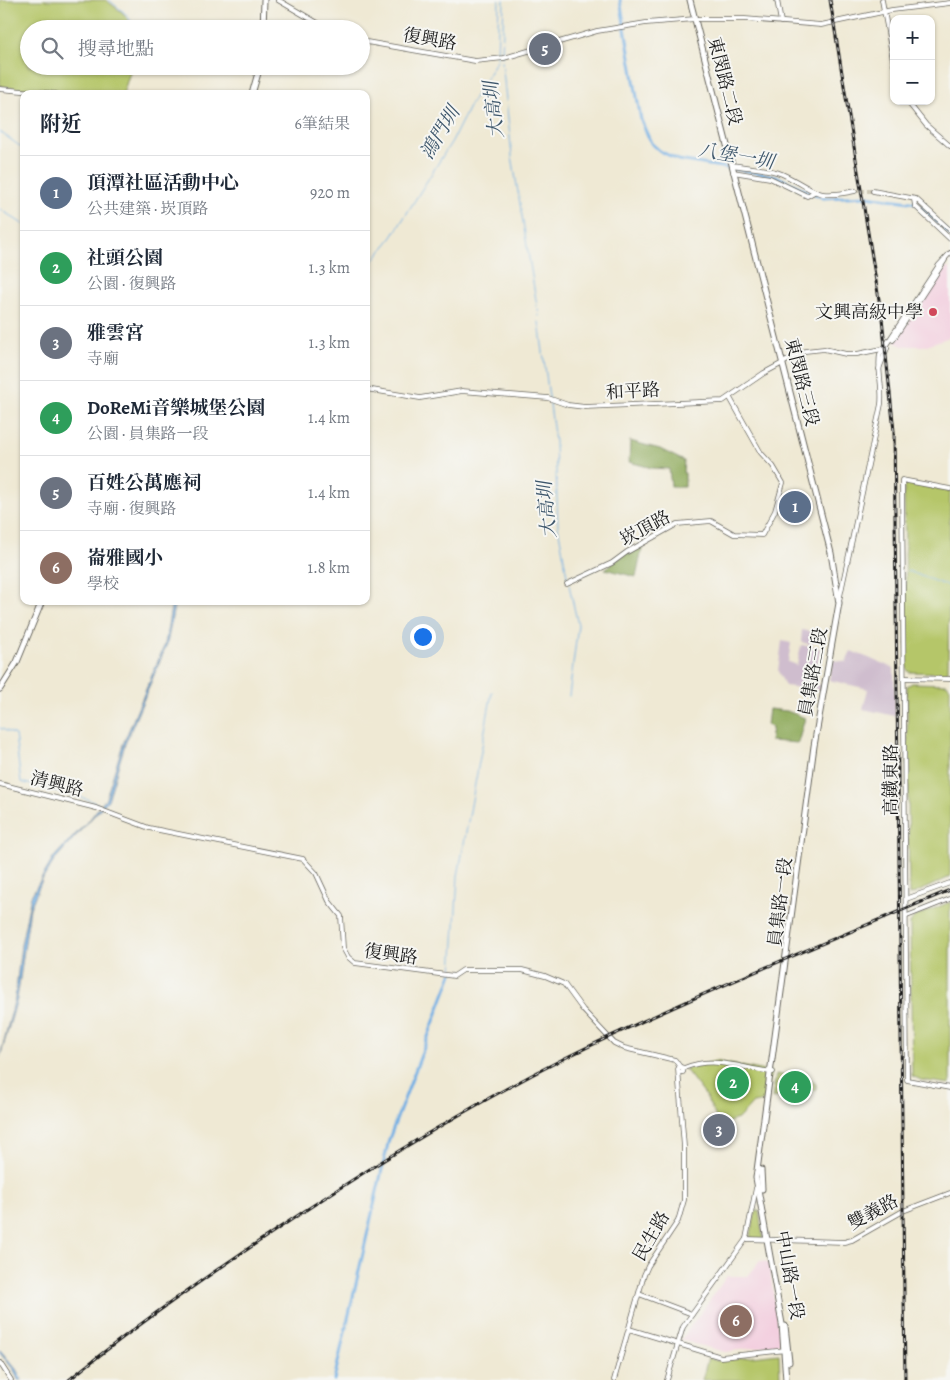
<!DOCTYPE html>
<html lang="zh-TW">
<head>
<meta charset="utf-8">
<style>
  body { margin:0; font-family:Alegreya,"Noto Serif TC",serif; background:#f6f6f7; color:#1f2937 }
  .controls { position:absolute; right:15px; top:15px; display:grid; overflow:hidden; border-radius:10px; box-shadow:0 1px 4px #0004 }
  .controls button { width:45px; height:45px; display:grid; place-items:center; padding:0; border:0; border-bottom:1px solid #e0e1e3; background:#fff; color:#1f2937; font:25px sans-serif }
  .you { position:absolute; left:422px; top:636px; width:18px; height:18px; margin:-12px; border:4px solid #fff; border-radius:50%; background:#1a73e8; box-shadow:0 0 0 8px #1a73e833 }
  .badge { display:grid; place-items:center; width:32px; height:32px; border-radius:50%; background:#d1495b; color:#fff; font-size:16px; font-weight:700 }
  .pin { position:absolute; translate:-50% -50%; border:2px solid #fff; box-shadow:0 1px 5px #0006 }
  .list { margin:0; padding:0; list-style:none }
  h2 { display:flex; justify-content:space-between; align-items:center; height:65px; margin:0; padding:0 20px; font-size:21px }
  h2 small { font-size:16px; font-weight:400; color:#747a83 }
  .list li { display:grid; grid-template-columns:32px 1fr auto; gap:15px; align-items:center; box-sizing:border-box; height:75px; padding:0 20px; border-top:1px solid #e0e1e3 }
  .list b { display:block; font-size:19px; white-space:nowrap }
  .list p { margin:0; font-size:16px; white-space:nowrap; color:#747a83 }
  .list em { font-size:16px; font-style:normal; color:#747a83 }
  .icon { flex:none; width:28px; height:28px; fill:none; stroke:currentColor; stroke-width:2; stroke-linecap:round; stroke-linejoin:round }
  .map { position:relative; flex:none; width:950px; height:1380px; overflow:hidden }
  .search { position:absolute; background:#fff; box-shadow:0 1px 4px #0004; left:20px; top:20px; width:350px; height:55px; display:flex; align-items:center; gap:12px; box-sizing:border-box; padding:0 18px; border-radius:28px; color:#747a83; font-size:19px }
  .panel { position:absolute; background:#fff; box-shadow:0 1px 4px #0004; left:20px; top:90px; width:350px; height:515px; border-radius:10px }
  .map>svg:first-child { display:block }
  .built { fill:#f3cfdf }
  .industrial { fill:#cfbdce }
  .green { fill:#b5c669; stroke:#687142 }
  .forest { fill:#90ab5d; stroke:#56643c }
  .water { fill:#71afe4; stroke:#466680 }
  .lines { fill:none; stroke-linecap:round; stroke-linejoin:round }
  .stream { stroke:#71afe4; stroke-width:1 }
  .canal { stroke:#71afe4; stroke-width:3 }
  .minor-tunnel { stroke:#cfcab8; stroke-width:4; stroke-dasharray:4 2; stroke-linecap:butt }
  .minor-casing { stroke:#66645c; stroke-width:5.5 }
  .major-casing { stroke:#66645c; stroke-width:7 }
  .minor { stroke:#fff; stroke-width:4 }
  .major { stroke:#fff; stroke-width:5 }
  .rail-casing { stroke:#1c1c1c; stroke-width:3 }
  .rail { stroke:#f6f6f2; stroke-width:1; stroke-dasharray:4; stroke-linecap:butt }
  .poi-dot { fill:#d1495b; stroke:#f6f6f2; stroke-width:2 }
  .labels { text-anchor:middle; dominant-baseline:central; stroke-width:4; stroke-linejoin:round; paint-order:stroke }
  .street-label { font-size:18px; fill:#1c1c1c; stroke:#f6f6f2 }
  .poi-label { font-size:18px; fill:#1c1c1c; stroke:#f6f6f2; text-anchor:end }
  .water-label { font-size:19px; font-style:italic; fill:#3e576c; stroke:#f6f6f2 }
</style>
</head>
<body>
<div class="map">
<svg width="950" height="1380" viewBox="0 0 950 1380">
  <rect width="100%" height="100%" fill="#f6f6f2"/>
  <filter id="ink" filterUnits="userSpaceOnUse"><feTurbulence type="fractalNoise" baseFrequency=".02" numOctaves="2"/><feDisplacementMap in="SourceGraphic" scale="10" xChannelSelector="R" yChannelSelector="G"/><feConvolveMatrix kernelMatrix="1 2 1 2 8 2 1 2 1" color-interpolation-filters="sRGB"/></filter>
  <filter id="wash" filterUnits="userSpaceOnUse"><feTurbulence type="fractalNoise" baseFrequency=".0096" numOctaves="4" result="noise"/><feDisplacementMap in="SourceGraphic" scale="20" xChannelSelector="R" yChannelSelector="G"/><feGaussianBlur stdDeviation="1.12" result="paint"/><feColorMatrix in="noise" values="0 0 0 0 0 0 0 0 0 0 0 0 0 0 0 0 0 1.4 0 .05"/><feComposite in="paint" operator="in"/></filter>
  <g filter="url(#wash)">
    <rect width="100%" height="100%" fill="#efe9d4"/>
    <!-- built -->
    <g class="built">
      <path d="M947 267 950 270V337L924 346H902L895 342Z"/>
      <path d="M760 1261 769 1262 780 1344 725 1352 681 1340 727 1276H748Z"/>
    </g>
    <!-- industrial -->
    <g class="industrial">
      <path d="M802 630 815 633 812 645 801 642Z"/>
      <path d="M782 641 791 643 788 662 797 665 801 645 820 648 815 684 821 685 820 690 785 686 778 671Z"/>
      <path d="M851 651 894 668 895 716 863 709 868 689 829 680 833 660 846 662Z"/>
    </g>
    <!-- green -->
    <g class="green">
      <path d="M0 0H106L123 13 135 29H29V66H132L123 94H74L41 88 23 89 0 86Z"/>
      <path d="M907 483 950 491 948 671 946 673 909 672 907 669 904 486Z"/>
      <path d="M912 683 947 684 950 688V877L911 895H909L907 686Z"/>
      <path d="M950 902V1084L921 1080 912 1076 910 924 914 917Z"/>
      <path d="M715 1061 771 1072 766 1101 753 1103 738 1119 720 1125 705 1095 685 1069Z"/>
      <path d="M776 1074 810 1079 816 1084V1090H803L796 1095 772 1098Z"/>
      <path d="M756 1210H759L763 1240 750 1239Z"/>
      <path d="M779 1354 780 1380H702L708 1358 718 1361Z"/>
    </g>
    <!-- forest -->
    <g class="forest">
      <path d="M630 441 660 449 684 461 683 473H685V487H671L669 469 652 468 629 462Z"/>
      <path d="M643 545 636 577 605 569 625 554Z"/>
      <path d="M769 709 787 711 805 718 798 743 770 741 772 727 767 725Z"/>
    </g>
    <!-- water -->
    <g class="water">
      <path d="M172 601H175L167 644 125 744 108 800 56 858 42 880 30 908 17 999 0 1057 15 998 21 945 31 896 54 857 90 819 106 798 123 744 165 644Z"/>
      <path d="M0 1350 16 1369 22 1380H18L14 1370 0 1353Z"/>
    </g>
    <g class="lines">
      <!-- stream -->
      <g class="stream">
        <path d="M109 0 125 13 137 29"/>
        <path d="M497 57 499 0"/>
        <path d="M502 57 504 0"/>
        <path d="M502 61 512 156 537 306"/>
        <path d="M0 132 24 149"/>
        <path d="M0 209 24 225"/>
        <path d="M366 265 372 262 392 237 452 141 471 103 497 60"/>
        <path d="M538 309 539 316"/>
        <path d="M539 322 555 442 558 526 568 581"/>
        <path d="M908 571 950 587"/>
        <path d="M569 585 578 625 569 696"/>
        <path d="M0 728 15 735 21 782 87 799 98 804"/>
        <path d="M452 974 458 876 492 692"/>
      </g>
      <!-- canal -->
      <g class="canal">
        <path d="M620 0 641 120 651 143 660 151 678 160 776 176 823 198 867 196 917 203 950 235"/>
        <path d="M334 1380 389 1139 452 974"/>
      </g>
    </g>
  </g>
  <g filter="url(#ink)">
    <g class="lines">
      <!-- minor-tunnel -->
      <path class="minor-tunnel" d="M855 191H873"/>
      <!-- minor casing -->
      <g class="minor-casing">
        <g id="minor">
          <path d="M278 0 328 29"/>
          <path d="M777 0 781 22"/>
          <path d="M882 0 894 65"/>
          <path d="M361 41 475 61 504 58 597 31 646 23 695 19H745L821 25 892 10 950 3"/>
          <path d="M0 89 56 94"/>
          <path d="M907 101 926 125 950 146"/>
          <path d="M732 165C748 168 768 168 782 174 817 190 812 200 855 191"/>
          <path d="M733 172 770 178 807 196 814 192"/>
          <path d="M873 191 916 199 950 230"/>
          <path d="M914 199 915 206 950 239"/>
          <path d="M893 340 945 260"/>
          <path d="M879 369 887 348"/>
          <path d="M366 389 420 398 462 391 548 398 568 405 585 407 723 401 764 373 805 351 824 349 846 354H857L887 348"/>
          <path d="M950 489 902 480 907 1080 950 1088"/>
          <path d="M567 584 612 563 627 552 677 524 711 521 734 534 762 535 775 511 783 483 773 466 761 453 730 398"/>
          <path d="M839 601 881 404C883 387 877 370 880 354L939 265 950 253"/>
          <path d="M904 678 950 679"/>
          <path d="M0 784 96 808 149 828 303 859 316 873 329 901 341 916 343 948 348 957 355 963 454 976 463 970H522L545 976 564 984 583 1010 614 1043 624 1048 675 1060 680 1067"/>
          <path d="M906 899 950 883"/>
          <path d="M907 916 950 899"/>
          <path d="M684 1068C716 1055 742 1069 773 1072"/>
          <path d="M746 1239 844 1242 852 1240 903 1211 950 1193"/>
          <path d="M639 1294 692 1314"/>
          <path d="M629 1329 721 1357 786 1350"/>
          <path d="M0 1363 11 1380"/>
          <path d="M614 1380 644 1275 648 1266 678 1221 684 1200V1147L678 1069 680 1067 684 1068 683 1072H679"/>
          <path d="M667 1380 683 1327 746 1239 756 1188"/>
        </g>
      </g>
      <!-- major casing -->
      <g class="major-casing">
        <g id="major">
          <path d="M690 0 831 553 839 603 814 746 756 1178 782 1324 786 1380"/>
          <path d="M263 29 264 0"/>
          <path d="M252 94 260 66"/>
          <path d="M0 689 17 662 42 601"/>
          <path d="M761 1170 762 1189"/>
          <path d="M785 1326 789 1362"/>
        </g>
      </g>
      <!-- minor -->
      <use href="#minor" class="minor"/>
      <!-- major -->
      <use href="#major" class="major"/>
      <!-- rail casing -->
      <g class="rail-casing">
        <g id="rail">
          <path d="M830 0 882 318 894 431 905 1380"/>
          <path d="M69 1380C133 1327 201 1280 270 1234 365 1170 461 1110 563 1059 689 997 820 945 950 890"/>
        </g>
      </g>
      <!-- rail -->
      <use href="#rail" class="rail"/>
    </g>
  </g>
  <!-- markers -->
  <circle class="poi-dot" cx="933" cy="312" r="5"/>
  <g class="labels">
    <!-- street labels -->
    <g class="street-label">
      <text transform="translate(430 39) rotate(10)">復興路</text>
      <text transform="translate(725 81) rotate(76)">東閔路二段</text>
      <text transform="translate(802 382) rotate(76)">東閔路三段</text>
      <text transform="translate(633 391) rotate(-3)">和平路</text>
      <text transform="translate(645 528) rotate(-28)">崁頂路</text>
      <text transform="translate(813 672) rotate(-80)">員集路三段</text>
      <text transform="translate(891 780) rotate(-90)">高鐵東路</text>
      <text transform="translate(57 784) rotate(14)">清興路</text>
      <text transform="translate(780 902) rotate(-83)">員集路一段</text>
      <text transform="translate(391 954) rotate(8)">復興路</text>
      <text transform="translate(873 1212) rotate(-28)">雙義路</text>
      <text transform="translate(651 1236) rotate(-60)">民生路</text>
      <text transform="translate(790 1275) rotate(80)">中山路一段</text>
    </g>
    <!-- poi labels -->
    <g class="poi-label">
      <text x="923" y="312">文興高級中學</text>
    </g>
    <!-- water labels -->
    <g class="water-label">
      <text transform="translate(494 110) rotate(-96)">大高圳</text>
      <text transform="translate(440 133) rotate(-59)">鴻門圳</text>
      <text transform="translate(736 156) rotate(10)">八堡一圳</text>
      <text transform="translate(547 510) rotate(-95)">大高圳</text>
    </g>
  </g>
</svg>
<div class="controls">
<button>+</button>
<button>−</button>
</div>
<div class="you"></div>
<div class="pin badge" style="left:795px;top:507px;background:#5c6f8a">1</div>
<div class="pin badge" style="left:733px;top:1083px;background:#2e9e5b">2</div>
<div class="pin badge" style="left:719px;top:1130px;background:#6b7280">3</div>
<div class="pin badge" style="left:795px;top:1087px;background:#2e9e5b">4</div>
<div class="pin badge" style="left:545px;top:49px;background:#6b7280">5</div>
<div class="pin badge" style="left:736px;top:1321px;background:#8d6e63">6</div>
<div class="search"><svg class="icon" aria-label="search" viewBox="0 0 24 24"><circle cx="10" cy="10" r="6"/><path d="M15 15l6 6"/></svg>搜尋地點</div>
<section class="panel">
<h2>附近<small>6筆結果</small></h2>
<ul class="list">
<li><span class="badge" style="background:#5c6f8a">1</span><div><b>頂潭社區活動中心</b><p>公共建築 · 崁頂路</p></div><em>920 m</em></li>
<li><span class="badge" style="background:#2e9e5b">2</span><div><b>社頭公園</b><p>公園 · 復興路</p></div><em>1.3 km</em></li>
<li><span class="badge" style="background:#6b7280">3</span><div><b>雅雲宮</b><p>寺廟</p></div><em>1.3 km</em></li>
<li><span class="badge" style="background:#2e9e5b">4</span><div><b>DoReMi音樂城堡公園</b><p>公園 · 員集路一段</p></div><em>1.4 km</em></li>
<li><span class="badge" style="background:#6b7280">5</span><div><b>百姓公萬應祠</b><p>寺廟 · 復興路</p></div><em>1.4 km</em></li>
<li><span class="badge" style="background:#8d6e63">6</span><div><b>崙雅國小</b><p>學校</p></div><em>1.8 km</em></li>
</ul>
</section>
</div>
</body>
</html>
